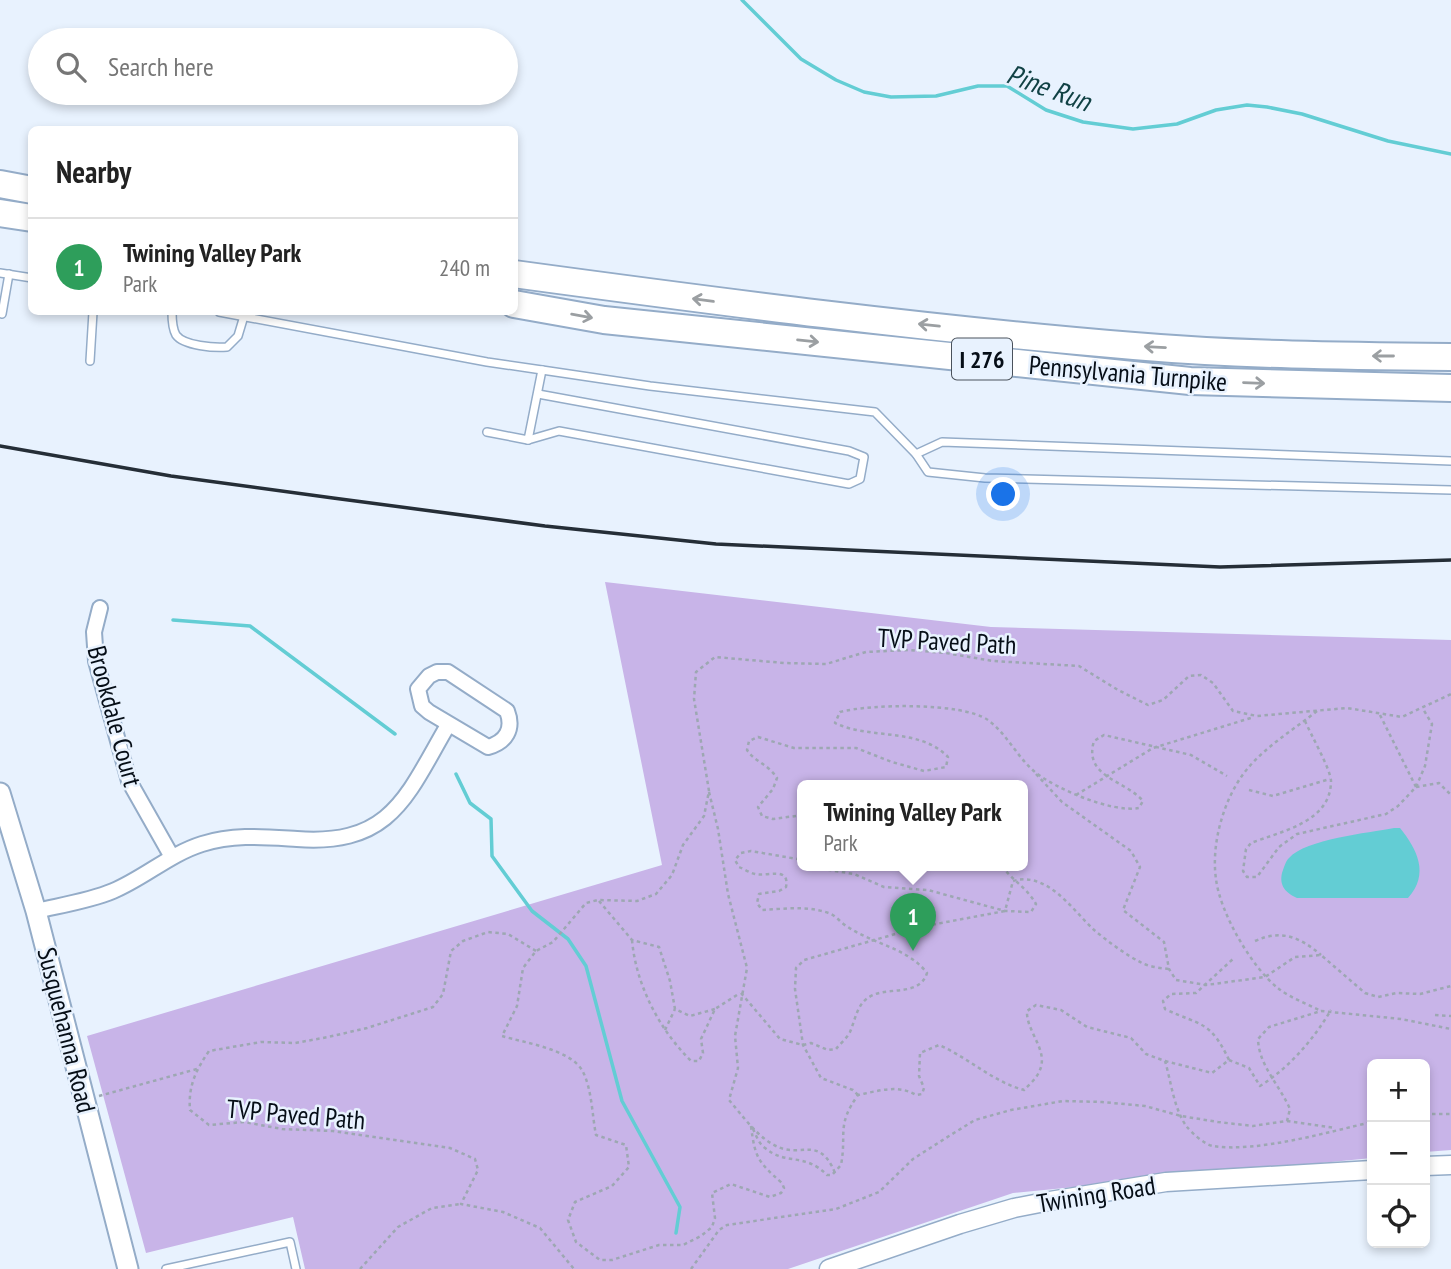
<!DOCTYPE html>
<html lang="en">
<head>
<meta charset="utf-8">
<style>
  body { margin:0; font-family:"PT Sans Narrow",sans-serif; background:#f6f6f6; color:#222 }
  .controls { position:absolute; right:21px; bottom:21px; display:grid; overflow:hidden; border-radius:10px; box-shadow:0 4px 10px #0003 }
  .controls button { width:63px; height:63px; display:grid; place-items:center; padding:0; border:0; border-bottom:2px solid #e0e0e0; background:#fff; color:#222; font:35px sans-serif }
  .you { position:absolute; left:1004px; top:495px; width:24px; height:24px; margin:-18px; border:5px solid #fff; border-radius:50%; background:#1a73e8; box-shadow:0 0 0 10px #1a73e833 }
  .badge { display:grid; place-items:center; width:46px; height:46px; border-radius:50%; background:#7c3aed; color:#fff; font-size:23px; font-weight:700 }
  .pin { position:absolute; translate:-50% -58px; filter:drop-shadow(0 2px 4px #0008) }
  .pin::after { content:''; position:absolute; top:37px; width:24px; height:21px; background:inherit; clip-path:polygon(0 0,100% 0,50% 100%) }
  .popup { position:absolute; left:797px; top:780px; width:231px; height:91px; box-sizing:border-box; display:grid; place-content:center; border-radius:10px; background:#fff; filter:drop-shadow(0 2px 5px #0005); font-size:23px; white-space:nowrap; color:#767676 }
  .popup b { font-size:26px; color:#222 }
  .popup::after { content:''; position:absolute; left:50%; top:100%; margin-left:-14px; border:14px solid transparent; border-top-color:#fff }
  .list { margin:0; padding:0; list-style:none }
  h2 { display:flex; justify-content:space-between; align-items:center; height:91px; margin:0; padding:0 28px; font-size:30px }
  h2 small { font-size:23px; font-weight:400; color:#767676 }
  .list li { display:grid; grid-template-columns:46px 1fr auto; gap:21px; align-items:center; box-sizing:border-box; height:98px; padding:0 28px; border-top:2px solid #e0e0e0 }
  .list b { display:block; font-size:26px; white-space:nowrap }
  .list p { margin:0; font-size:23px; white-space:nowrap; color:#767676 }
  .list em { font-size:23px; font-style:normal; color:#767676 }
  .icon { flex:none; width:38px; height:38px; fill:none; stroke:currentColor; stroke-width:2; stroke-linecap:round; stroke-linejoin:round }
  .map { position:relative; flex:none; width:1451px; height:1269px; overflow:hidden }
  .search { position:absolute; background:#fff; box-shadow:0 4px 10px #0003; left:28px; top:28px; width:490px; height:77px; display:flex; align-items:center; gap:18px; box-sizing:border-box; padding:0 24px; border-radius:38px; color:#767676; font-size:26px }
  .panel { position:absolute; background:#fff; box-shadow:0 4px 10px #0003; left:28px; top:126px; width:490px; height:189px; border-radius:10px }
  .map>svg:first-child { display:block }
  .green { fill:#c8b4e8; fill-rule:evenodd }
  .water { fill:#63cdd4 }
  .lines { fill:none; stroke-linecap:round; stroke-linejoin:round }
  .stream { stroke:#63cdd4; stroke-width:3.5 }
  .service-casing { stroke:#94acc8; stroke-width:10 }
  .minor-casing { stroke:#94acc8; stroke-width:18 }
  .tertiary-casing { stroke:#94acc8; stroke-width:21 }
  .secondary-casing { stroke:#94acc8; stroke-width:23 }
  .motorway-casing { stroke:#94acc8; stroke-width:30 }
  .path { stroke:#9da7b2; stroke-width:2.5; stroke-dasharray:3.5 3.5; stroke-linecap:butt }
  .service { stroke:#fff; stroke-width:7 }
  .minor { stroke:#fff; stroke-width:14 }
  .tertiary { stroke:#fff; stroke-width:18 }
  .secondary { stroke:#fff; stroke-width:19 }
  .motorway { stroke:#fff; stroke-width:26 }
  .rail { stroke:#252e37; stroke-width:3.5 }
  .oneway { stroke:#9b9fa2 }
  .labels { text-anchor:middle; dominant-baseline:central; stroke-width:5; stroke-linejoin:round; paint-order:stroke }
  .shield { fill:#e8f2fe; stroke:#4a525c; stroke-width:2 }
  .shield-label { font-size:24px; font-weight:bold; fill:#060e17 }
  .street-label { font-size:26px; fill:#060e17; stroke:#e8f2fe }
  .water-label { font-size:28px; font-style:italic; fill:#114245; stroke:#e8f2fe }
</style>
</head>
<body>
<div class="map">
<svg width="1451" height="1269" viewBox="0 0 1451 1269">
  <rect width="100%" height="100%" fill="#e8f2fe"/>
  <!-- green -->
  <path class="green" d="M605 582 991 627 1451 640V1150L1425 1152V1064H1372V1158L1013 1193 788 1269H305L293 1217 146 1253 87 1036 662 865ZM803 785H1023V865H803Z"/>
  <!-- water -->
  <path class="water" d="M1394 828H1400C1417 849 1430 874 1408 898H1297C1286 893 1279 886 1282 873 1284 868 1285 862 1289 858 1306 839 1368 833 1394 828Z"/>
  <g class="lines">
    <!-- stream -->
    <g class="stream">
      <path d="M742 0 801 59 836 80 864 92 891 97 936 96 978 86H1007L1046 110 1083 122 1133 129 1177 124 1216 110 1247 105 1267 107 1302 114 1388 141 1451 154"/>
      <path d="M173 620 250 626 395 734"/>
      <path d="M456 774 470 803 491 819 492 856 532 911 568 939 586 966 622 1101 680 1207 676 1233"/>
    </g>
    <!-- service casing -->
    <g class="service-casing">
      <g id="service">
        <path d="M0 273 32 278"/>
        <path d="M172 312C172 319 172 328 176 335 184 346 215 348 227 347L238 336 244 316"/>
        <path d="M219 312 487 362 542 370 528 440 487 432"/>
        <path d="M2 314 9 274"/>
        <path d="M90 361 93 312"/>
        <path d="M542 370 650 386 875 412 916 454 928 472 985 478 1451 490"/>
        <path d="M528 440 559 431 849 484 860 479 864 457 849 451 538 394"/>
        <path d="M916 454 942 442 1451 461"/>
        <path d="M166 1269 290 1242 296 1269"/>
      </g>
    </g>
    <!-- minor casing -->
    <g class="minor-casing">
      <g id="minor">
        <path d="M100 608 94 632 96 661 129 781 172 857"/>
        <path d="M437 672H448L507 711C514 729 506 742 488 747L429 712 422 706 418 689 429 676Z"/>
        <path d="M36 911C62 905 89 901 113 891 144 878 170 854 202 844 234 834 264 837 297 839 392 846 407 795 448 725"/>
      </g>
    </g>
    <!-- tertiary casing -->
    <g class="tertiary-casing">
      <g id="tertiary">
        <path d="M1425 1166 1451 1165"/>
        <path d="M829 1269 960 1224 1014 1208 1050 1201 1166 1182 1372 1170"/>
      </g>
    </g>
    <!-- secondary casing -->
    <g class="secondary-casing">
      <path id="secondary" d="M0 793 36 911 128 1269"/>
    </g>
    <!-- motorway casing -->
    <g class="motorway-casing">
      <g id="motorway">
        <path d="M0 184 32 190"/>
        <path d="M0 213 32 218"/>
        <path d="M514 274C720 302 927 329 1134 346 1239 355 1345 356 1451 357"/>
        <path d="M514 304 604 320 1190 381 1451 388"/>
      </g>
    </g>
    <!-- path -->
    <g class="path">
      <path d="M1317 711C1292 731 1264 747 1244 773 1223 801 1211 845 1216 879 1220 913 1252 968 1279 989 1291 998 1307 1004 1321 1011"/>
      <path d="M1380 715 1416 787"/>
      <path d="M1305 721C1310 733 1331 770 1331 781 1331 822 1282 831 1251 843L1246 849 1243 871 1247 877H1257L1279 847 1297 834 1386 814 1398 806 1416 787 1425 766 1432 724 1423 709"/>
      <path d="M1036 774 1062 802 1131 851 1140 867 1123 910 1164 942 1169 969 1176 980 1206 985 1265 977 1295 957 1321 955 1365 993 1378 997 1397 993 1420 994 1451 986"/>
      <path d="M1416 787 1439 783 1451 795"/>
      <path d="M1249 790 1273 796 1330 779"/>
      <path d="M709 792 718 829 728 894 747 968 735 1036 738 1068 729 1100C742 1115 757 1137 776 1146 801 1159 819 1134 835 1173"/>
      <path d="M1076 795 1153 748 1254 717"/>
      <path d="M803 815 773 819 762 816 758 807 773 789 777 778C768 764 755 762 747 750L749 741 758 737 794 748H856L892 762 924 771 946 767 948 757C919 727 870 740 835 723L840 712C870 704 962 702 988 720 1007 734 1017 757 1035 772 1056 789 1112 813 1139 808L1143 801C1125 780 1083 777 1094 741L1104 735 1191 755 1227 776"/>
      <path d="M815 865 823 869 854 874 884 887 928 890 1005 911 1031 912 1036 904C1028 889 1012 880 1001 865"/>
      <path d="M599 901 632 940 659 947 670 981 675 1009 690 1016 715 1009"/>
      <path d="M632 940C636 985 659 1029 691 1061H699L703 1053 701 1039 715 1009 740 993"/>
      <path d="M1255 941C1281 929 1300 937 1321 955"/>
      <path d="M536 951 508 934 488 932 463 941 451 951 443 994 433 1007 367 1028 328 1037 295 1043 261 1042 209 1051C196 1070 188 1086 190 1110L209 1125 244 1122 282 1129 333 1131 450 1148 475 1159 478 1170 461 1204 503 1212 540 1228 574 1269"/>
      <path d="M741 993 780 1039 803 1045 811 1043 828 1050 836 1049C840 1044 847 1038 850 1032 856 1018 857 1002 873 995 891 987 920 996 927 973 908 948 873 944 848 927 842 924 837 917 831 914 809 905 784 909 762 910L757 903 759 894 779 891 786 887C790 866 767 877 755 874 750 873 744 869 739 867L735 860 741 853 751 851 803 860"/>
      <path d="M1435 1015 1451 1016"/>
      <path d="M665 1030 675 1009"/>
      <path d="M1229 1060 1249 1068 1260 1086C1290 1067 1313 1040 1331 1010"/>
      <path d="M1165 1061 1212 1073 1229 1060C1210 1020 1201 1026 1165 1009L1163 1001 1171 994 1196 993 1234 958"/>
      <path d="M858 1095 853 1090 821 1078 803 1045 795 989 796 968 804 960 920 927 1005 911 1013 881C1047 871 1072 909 1093 929 1107 941 1126 955 1142 963 1150 967 1160 968 1169 969"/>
      <path d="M99 1096 197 1069"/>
      <path d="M1425 1114H1451"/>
      <path d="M1287 1121 1335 1128"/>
      <path d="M751 1126C755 1158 758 1162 782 1183L784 1188 781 1193 770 1197 731 1184 712 1193 715 1218 712 1227 701 1236 683 1245H659L612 1260H600L576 1242 568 1220 575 1202 612 1186 629 1167 626 1145 596 1135C592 1115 592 1088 582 1070 569 1049 525 1043 502 1036L517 1006 523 968 536 951 553 942 586 903 598 900 637 901 656 894 672 875 683 845 704 816 709 791 694 699 696 672 715 657 784 663 826 664 866 652 909 650 946 653 993 661 1079 666 1118 690 1148 705 1163 700 1189 676 1201 675 1213 683 1233 711 1257 716 1347 708 1402 717 1451 694"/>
      <path d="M753 1129C756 1135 759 1144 765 1148 787 1166 804 1152 827 1175H832L841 1165C847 1133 836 1126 858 1095 878 1091 898 1084 916 1095L922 1094 924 1088 919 1076 920 1053 939 1045C969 1058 993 1082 1024 1090 1029 1085 1036 1079 1039 1072 1050 1051 1026 1032 1027 1011L1036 1005 1061 1010 1087 1027 1131 1038 1146 1054 1165 1061C1171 1081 1174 1110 1187 1127 1192 1133 1205 1145 1213 1146 1256 1153 1328 1132 1372 1122"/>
      <path d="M360 1269 398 1227 432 1208 461 1204"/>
      <path d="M691 1269 719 1230 727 1225 836 1209 879 1192 913 1159 949 1136 975 1120 1011 1110 1063 1101 1102 1102 1145 1106 1181 1116 1218 1122 1253 1126 1287 1121 1290 1109C1279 1084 1259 1066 1258 1039L1269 1027 1321 1011 1401 1019 1451 1029"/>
    </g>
    <!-- service -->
    <use href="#service" class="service"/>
    <!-- minor -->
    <use href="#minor" class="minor"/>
    <!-- tertiary -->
    <use href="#tertiary" class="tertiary"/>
    <!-- secondary -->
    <use href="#secondary" class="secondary"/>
    <!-- motorway -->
    <use href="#motorway" class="motorway"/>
    <!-- rail -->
    <path class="rail" d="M0 446 171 476 333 498 545 526 716 544 1220 567 1451 560"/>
  </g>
  <!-- one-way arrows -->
  <defs><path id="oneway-shaft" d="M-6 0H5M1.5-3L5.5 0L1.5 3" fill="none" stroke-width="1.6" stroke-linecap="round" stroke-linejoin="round" transform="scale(1.75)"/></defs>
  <g class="oneway">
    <use href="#oneway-shaft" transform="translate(703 300) rotate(-172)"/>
    <use href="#oneway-shaft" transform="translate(582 316) rotate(10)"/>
    <use href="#oneway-shaft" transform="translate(929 325) rotate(-174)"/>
    <use href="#oneway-shaft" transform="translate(808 341) rotate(6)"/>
    <use href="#oneway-shaft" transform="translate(1155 347) rotate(-177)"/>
    <use href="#oneway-shaft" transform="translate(1383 356) rotate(-180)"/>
    <use href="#oneway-shaft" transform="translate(1254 383) rotate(2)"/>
  </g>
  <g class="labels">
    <!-- shield labels -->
    <rect class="shield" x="952" y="338.5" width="60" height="41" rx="5"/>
    <g class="shield-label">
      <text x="982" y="359">I 276</text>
    </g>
    <!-- street labels -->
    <g class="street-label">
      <text transform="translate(1128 373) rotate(5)">Pennsylvania Turnpike</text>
      <text transform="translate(947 641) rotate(3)">TVP Paved Path</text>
      <text transform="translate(115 716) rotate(75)">Brookdale Court</text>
      <text transform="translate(67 1030) rotate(76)">Susquehanna Road</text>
      <text transform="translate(296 1114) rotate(5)">TVP Paved Path</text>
      <text transform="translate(1096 1194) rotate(-9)">Twining Road</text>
    </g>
    <!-- water labels -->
    <g class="water-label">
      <text transform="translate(1049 87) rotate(20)">Pine Run</text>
    </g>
  </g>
</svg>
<div class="controls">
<button>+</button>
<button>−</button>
<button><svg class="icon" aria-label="locate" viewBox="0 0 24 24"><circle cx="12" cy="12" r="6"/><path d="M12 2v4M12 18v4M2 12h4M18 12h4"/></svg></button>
</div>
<div class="you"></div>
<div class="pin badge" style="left:913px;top:951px;background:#2e9e5b">1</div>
<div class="popup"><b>Twining Valley Park</b>Park</div>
<div class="search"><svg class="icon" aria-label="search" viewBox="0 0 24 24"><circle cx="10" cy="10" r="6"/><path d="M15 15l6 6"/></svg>Search here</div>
<section class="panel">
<h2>Nearby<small></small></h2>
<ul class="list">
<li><span class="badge" style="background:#2e9e5b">1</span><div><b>Twining Valley Park</b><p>Park</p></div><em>240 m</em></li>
</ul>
</section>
</div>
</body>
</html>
